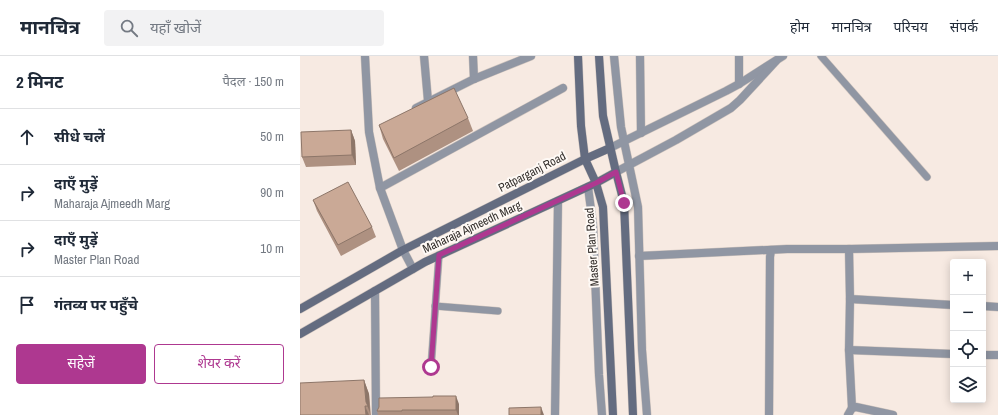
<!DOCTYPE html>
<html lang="hi">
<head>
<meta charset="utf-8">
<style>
  body { margin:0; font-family:"Archivo Narrow","Noto Sans Devanagari",sans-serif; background:#f2f2f3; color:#1f2937 }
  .controls { position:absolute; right:12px; bottom:12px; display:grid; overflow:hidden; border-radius:4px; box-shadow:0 2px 10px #0003 }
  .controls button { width:36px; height:36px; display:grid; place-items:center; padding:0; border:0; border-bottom:1px solid #e0e1e3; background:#fff; color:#1f2937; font:20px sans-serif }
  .stop { position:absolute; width:12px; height:12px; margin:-9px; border:3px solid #ae3890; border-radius:50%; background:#fff }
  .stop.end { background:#ae3890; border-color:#fff; box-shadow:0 1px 4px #0008 }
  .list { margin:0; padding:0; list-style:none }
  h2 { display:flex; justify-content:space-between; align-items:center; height:52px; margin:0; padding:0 16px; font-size:17px }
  h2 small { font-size:13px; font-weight:400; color:#747a83 }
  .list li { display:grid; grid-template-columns:26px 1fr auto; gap:12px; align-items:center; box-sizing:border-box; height:56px; padding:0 16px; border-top:1px solid #e0e1e3 }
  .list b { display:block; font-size:15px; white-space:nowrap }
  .list p { margin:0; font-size:13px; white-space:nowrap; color:#747a83 }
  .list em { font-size:13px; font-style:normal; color:#747a83 }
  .actions { display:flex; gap:8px; padding:12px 16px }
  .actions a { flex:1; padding:9px 0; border:1px solid #ae3890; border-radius:4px; text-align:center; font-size:14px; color:#ae3890 }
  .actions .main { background:#ae3890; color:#fff }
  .icon { flex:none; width:22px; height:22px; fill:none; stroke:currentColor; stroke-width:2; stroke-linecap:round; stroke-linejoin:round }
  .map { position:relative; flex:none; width:698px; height:359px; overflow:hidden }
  header { display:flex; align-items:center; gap:24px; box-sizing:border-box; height:56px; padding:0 20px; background:#fff; border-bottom:1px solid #e0e1e3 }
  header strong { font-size:19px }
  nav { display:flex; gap:22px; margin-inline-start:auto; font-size:14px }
  .search { width:280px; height:36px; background:#f2f2f3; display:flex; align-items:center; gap:10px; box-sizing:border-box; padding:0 14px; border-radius:4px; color:#747a83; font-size:15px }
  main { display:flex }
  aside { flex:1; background:#fff }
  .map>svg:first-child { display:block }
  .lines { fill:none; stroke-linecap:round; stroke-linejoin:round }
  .service-casing { stroke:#d0c5be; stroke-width:8 }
  .minor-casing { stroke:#d0c5be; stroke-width:9 }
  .tertiary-casing { stroke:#d0c5be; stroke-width:9 }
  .secondary-casing { stroke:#d0c5be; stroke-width:9 }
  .service { stroke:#9096a3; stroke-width:7 }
  .minor { stroke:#9096a3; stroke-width:8 }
  .tertiary { stroke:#9096a3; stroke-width:8 }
  .secondary { stroke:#646c80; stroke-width:8 }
  .wall { fill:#ae9181 }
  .shaded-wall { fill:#8d7669 }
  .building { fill:#caa996; stroke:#8d7669 }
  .route { stroke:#ae3890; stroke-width:5 }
  .labels { text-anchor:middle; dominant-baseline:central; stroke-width:4; stroke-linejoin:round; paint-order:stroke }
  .street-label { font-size:12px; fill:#35302d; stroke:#fef9f5 }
</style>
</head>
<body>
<header>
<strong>मानचित्र</strong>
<div class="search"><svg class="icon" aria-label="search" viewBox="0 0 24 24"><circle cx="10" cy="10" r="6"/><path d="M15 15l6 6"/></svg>यहाँ खोजें</div>
<nav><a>होम</a><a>मानचित्र</a><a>परिचय</a><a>संपर्क</a></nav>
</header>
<main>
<aside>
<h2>2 मिनट<small>पैदल · 150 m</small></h2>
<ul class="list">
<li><svg class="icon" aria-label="ahead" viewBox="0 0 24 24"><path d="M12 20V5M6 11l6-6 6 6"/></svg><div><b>सीधे चलें</b></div><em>50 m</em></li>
<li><svg class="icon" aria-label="right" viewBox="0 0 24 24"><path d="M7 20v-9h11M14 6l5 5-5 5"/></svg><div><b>दाएँ मुड़ें</b><p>Maharaja Ajmeedh Marg</p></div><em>90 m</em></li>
<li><svg class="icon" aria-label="right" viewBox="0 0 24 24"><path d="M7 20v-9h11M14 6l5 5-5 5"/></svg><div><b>दाएँ मुड़ें</b><p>Master Plan Road</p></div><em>10 m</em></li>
<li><svg class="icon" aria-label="arrive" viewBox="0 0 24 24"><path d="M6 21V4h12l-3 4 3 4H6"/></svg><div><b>गंतव्य पर पहुँचे</b></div></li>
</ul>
<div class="actions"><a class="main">सहेजें</a><a>शेयर करें</a></div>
</aside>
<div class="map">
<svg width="698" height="359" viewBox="0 0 698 359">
  <rect width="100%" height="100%" fill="#f7eae2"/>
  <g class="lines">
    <!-- service casing -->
    <g class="service-casing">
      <g id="service">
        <path d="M521 0 627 121"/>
        <path d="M135 250 198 255"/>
        <path d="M131 311 139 199"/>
      </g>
    </g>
    <!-- minor casing -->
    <g class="minor-casing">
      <g id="minor">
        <path d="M65 0 69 76 80 132 103 194 113 213"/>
        <path d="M124 0 128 45"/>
        <path d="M173 0 174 23"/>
        <path d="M314 0 321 71 338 151 342 294 347 359"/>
        <path d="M340 0 341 77"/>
        <path d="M439 0V28"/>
        <path d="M116 52 174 23 231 0"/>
        <path d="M288 131 293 169 299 319 302 359"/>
        <path d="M80 132 263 32"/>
        <path d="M549 193 550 243 549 294 552 352"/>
        <path d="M339 200 487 193H549L698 190"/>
        <path d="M75 235 76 359"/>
        <path d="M550 243 653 249"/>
        <path d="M683 250 698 251"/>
        <path d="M549 294 653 298"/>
        <path d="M683 299H698"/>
        <path d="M255 359 258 145"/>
        <path d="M469 359 470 201 471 194"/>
        <path d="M548 359 552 352 556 351 593 359"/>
      </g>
    </g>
    <!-- tertiary casing -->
    <g class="tertiary-casing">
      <g id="tertiary">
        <path d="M310 92 426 35 439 28 483 0"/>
        <path d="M316 116 376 84 431 52 440 44 476 5"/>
      </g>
    </g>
    <!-- secondary casing -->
    <g class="secondary-casing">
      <g id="secondary">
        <path d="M278 0 281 70 285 103 296 127 303 151 313 359"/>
        <path d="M299 0 303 60 316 116 324 147 333 359"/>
        <path d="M0 253 103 194 285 103 310 92"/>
        <path d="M0 278 125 206 296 127 316 116"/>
      </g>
    </g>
    <!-- service -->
    <use href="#service" class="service"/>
    <!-- minor -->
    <use href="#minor" class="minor"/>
    <!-- tertiary -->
    <use href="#tertiary" class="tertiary"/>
    <!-- secondary -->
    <use href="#secondary" class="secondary"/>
  </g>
  <!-- wall -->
  <g class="wall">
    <path d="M168 62 173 75 99 115 83 83 79 69Z"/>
    <path d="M51 74 55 85 56 109 6 111 2 101Z"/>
    <path d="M13 144 72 171 76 181 41 200 17 155Z"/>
    <path d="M64 324 69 338 71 359H0Z"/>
    <path d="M159 348V359H78L77 355Z"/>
  </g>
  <!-- shaded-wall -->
  <g class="shaded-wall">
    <path d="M51 74 55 85 56 109 52 99Z"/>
    <path d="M64 324 69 338 70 357 66 346Z"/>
    <path d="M156 340 159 348V359H158L156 354Z"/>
    <path d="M65 350 69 359H66Z"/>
    <path d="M241 351 244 359H241Z"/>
  </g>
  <!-- building -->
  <g class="building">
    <path d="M154 32 168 62 94 102 79 69Z"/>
    <path d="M51 74 52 99 2 101 1 76Z"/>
    <path d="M48 126 72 171 38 189 13 144Z"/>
    <path d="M64 324 66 346 68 350H65L66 359H0V327Z"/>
    <path d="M133 340H156V354H102V355H77L79 351V342L133 341Z"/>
    <path d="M241 351V359H209V352Z"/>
  </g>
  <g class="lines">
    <!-- route -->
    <path class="route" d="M131 311 139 199 296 127 316 116 324 147"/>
  </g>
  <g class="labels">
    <!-- street labels -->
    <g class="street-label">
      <text transform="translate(232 116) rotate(-27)">Patparganj Road</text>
      <text transform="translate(172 171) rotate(-25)">Maharaja Ajmeedh Marg</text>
      <text transform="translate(292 191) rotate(-94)">Master Plan Road</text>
    </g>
  </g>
</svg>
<div class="controls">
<button>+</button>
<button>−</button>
<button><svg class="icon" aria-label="locate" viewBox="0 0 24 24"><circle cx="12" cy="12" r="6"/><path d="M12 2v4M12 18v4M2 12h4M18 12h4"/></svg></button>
<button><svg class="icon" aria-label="layers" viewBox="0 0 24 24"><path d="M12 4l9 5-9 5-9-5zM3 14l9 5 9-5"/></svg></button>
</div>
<div class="stop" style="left:131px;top:311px"></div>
<div class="stop end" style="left:324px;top:147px"></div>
</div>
</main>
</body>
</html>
